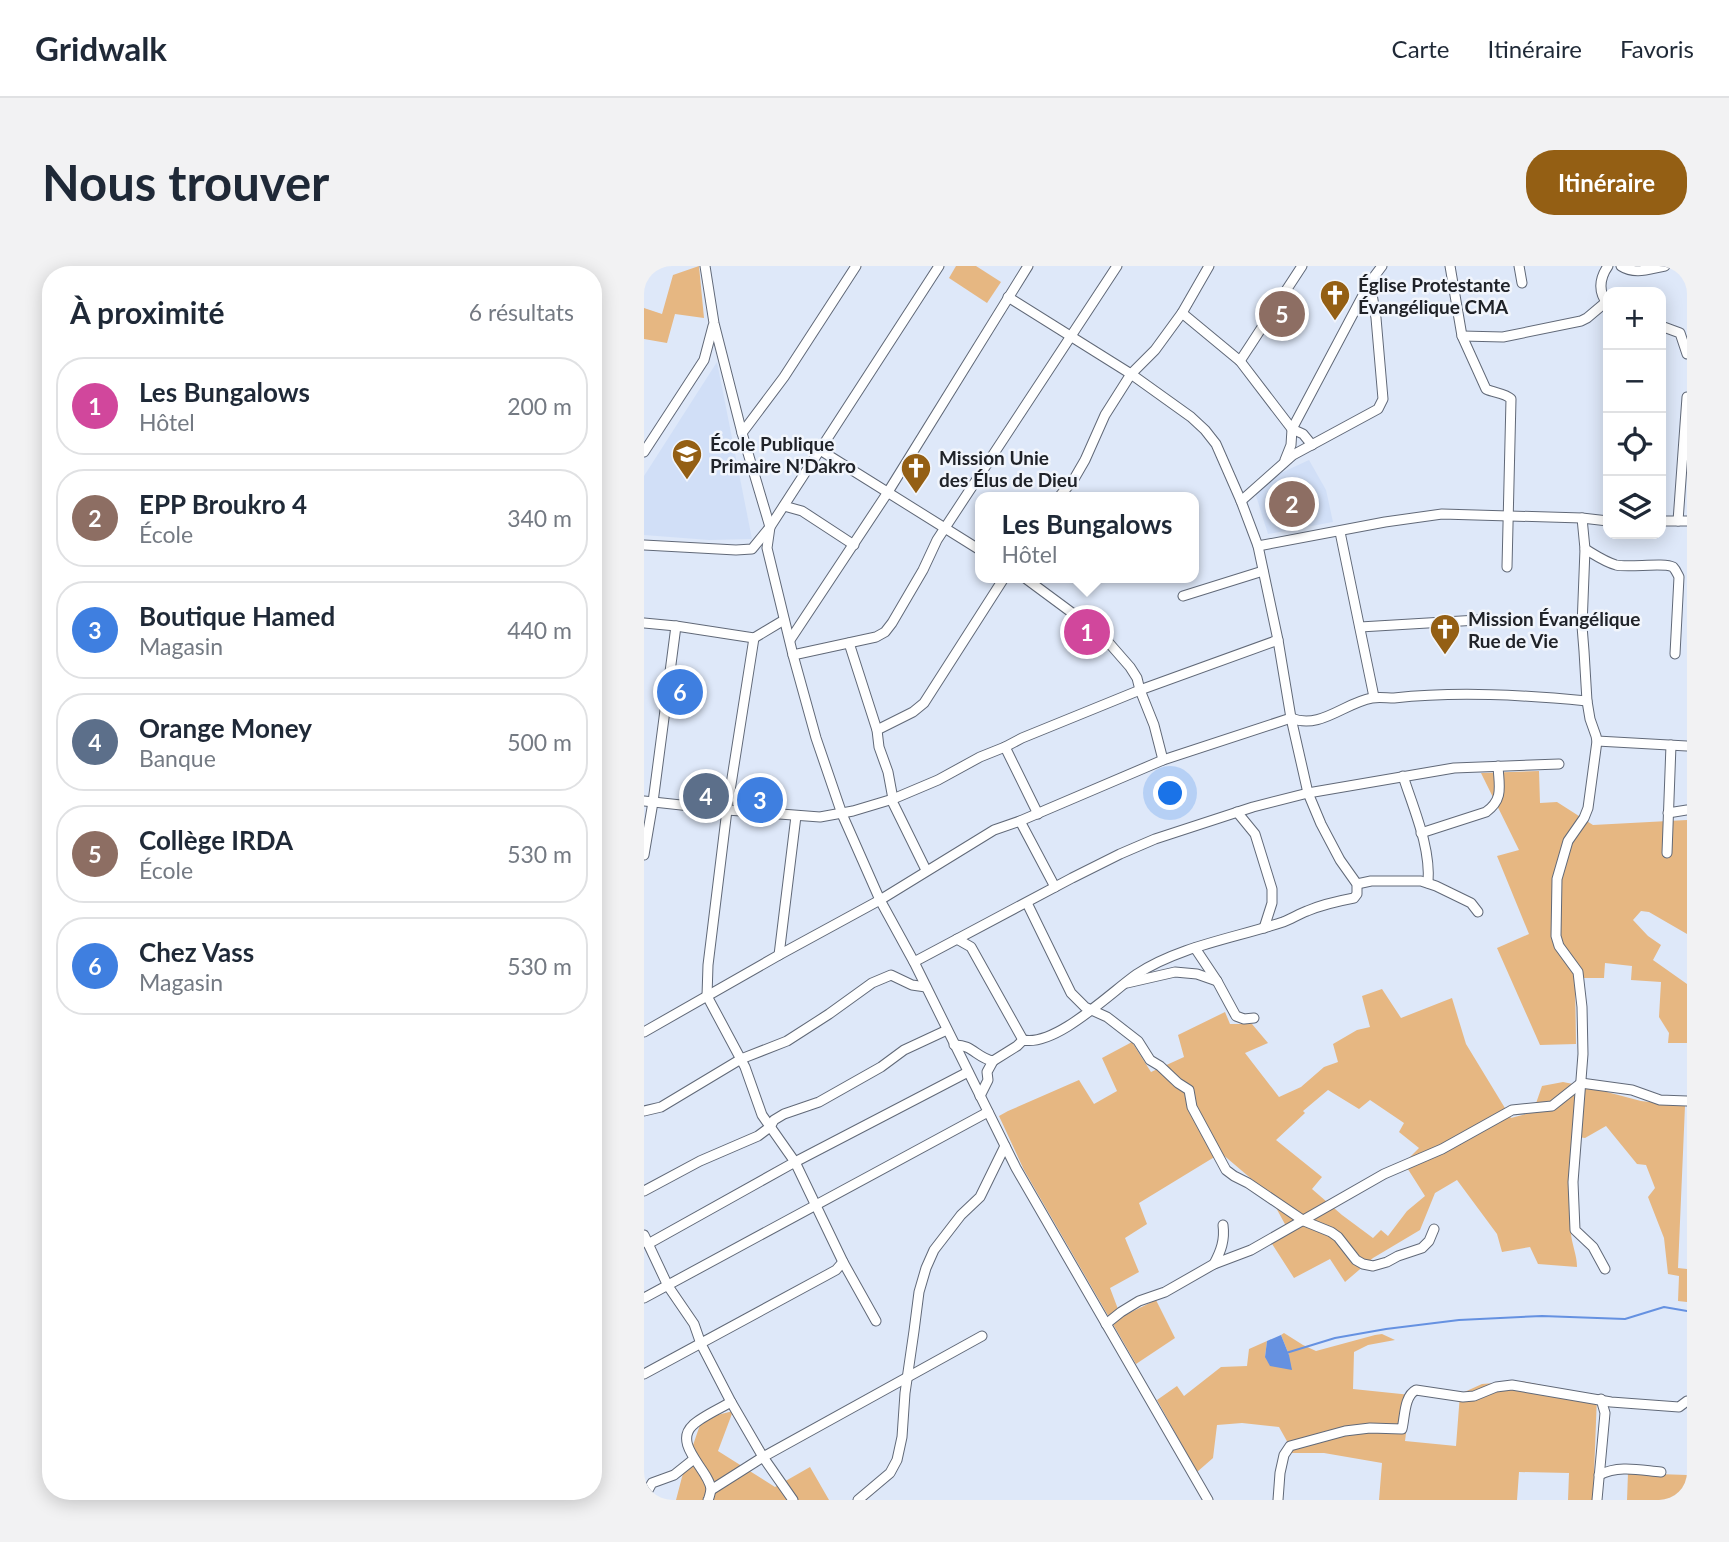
<!DOCTYPE html>
<html lang="fr">
<head>
<meta charset="utf-8">
<style>
  body { margin:0; font-family:Lato,sans-serif; background:#f2f2f3; color:#1f2937 }
  .controls { position:absolute; right:21px; top:21px; display:grid; overflow:hidden; border-radius:14px; box-shadow:0 4px 18px #0003 }
  .controls button { width:63px; height:63px; display:grid; place-items:center; padding:0; border:0; border-bottom:2px solid #e0e1e3; background:#fff; color:#1f2937; font:35px sans-serif }
  .you { position:absolute; left:527px; top:528px; width:24px; height:24px; margin:-18px; border:5px solid #fff; border-radius:50%; background:#1a73e8; box-shadow:0 0 0 10px #1a73e833 }
  .badge { display:grid; place-items:center; width:46px; height:46px; border-radius:50%; background:#945f14; color:#fff; font-size:23px; font-weight:700 }
  .pin { position:absolute; translate:-50% -50%; border:4px solid #fff; box-shadow:0 2px 7px #0006 }
  .popup { position:absolute; left:331px; top:226px; width:224px; height:91px; box-sizing:border-box; display:grid; place-content:center; border-radius:14px; background:#fff; filter:drop-shadow(0 2px 5px #0005); font-size:23px; white-space:nowrap; color:#747a83 }
  .popup b { font-size:26px; color:#1f2937 }
  .popup::after { content:''; position:absolute; left:50%; top:100%; margin-left:-14px; border:14px solid transparent; border-top-color:#fff }
  .list { margin:0; padding:0; list-style:none }
  h2 { display:flex; justify-content:space-between; align-items:center; height:91px; margin:0; padding:0 28px; font-size:30px }
  h2 small { font-size:23px; font-weight:400; color:#747a83 }
  .list li { display:grid; grid-template-columns:46px 1fr auto; gap:21px; align-items:center; box-sizing:border-box; height:98px; margin:0 14px 14px; padding:0 14px; border:2px solid #e0e1e3; border-radius:28px }
  .list b { display:block; font-size:26px; white-space:nowrap }
  .list p { margin:0; font-size:23px; white-space:nowrap; color:#747a83 }
  .list em { font-size:23px; font-style:normal; color:#747a83 }
  .icon { flex:none; width:38px; height:38px; fill:none; stroke:currentColor; stroke-width:2; stroke-linecap:round; stroke-linejoin:round }
  .map { position:relative; flex:none; width:1043px; height:1234px; overflow:hidden; border-radius:28px }
  header { display:flex; align-items:center; gap:42px; box-sizing:border-box; height:98px; padding:0 35px; background:#fff; border-bottom:2px solid #e0e1e3 }
  header strong { font-size:33px }
  nav { display:flex; gap:38px; margin-inline-start:auto; font-size:24px }
  .intro { display:flex; align-items:center; justify-content:space-between; box-sizing:border-box; height:168px; padding:0 42px }
  h1 { margin:0; font-size:49px }
  .button { padding:18px 32px; border-radius:28px; background:#945f14; color:#fff; font-size:24px; font-weight:700 }
  main { display:flex; gap:42px; padding:0 42px }
  aside { flex:1; background:#fff; border-radius:28px; box-shadow:0 4px 18px #0003 }
  .map>svg:first-child { display:block }
  .built { fill:#d1dff7 }
  .green { fill:#e6b782; fill-rule:evenodd }
  .water { fill:#6591e1 }
  .lines { fill:none; stroke-linecap:round; stroke-linejoin:round }
  .stream { stroke:#6591e1; stroke-width:2 }
  .minor-casing { stroke:#616978; stroke-width:11 }
  .minor { stroke:#fff; stroke-width:9 }
  .labels { text-anchor:middle; dominant-baseline:central; stroke-width:5; stroke-linejoin:round; paint-order:stroke }
  .poi-label { font-size:19px; font-weight:bold; fill:#202329; stroke:#f1f5fc; text-anchor:start }
</style>
</head>
<body>
<header>
<strong>Gridwalk</strong>
<nav><a>Carte</a><a>Itinéraire</a><a>Favoris</a></nav>
</header>
<div class="intro"><h1>Nous trouver</h1><a class="button">Itinéraire</a></div>
<main>
<aside>
<h2>À proximité<small>6 résultats</small></h2>
<ul class="list">
<li><span class="badge" style="background:#d1479c">1</span><div><b>Les Bungalows</b><p>Hôtel</p></div><em>200 m</em></li>
<li><span class="badge" style="background:#8d6e63">2</span><div><b>EPP Broukro 4</b><p>École</p></div><em>340 m</em></li>
<li><span class="badge" style="background:#3f7fe0">3</span><div><b>Boutique Hamed</b><p>Magasin</p></div><em>440 m</em></li>
<li><span class="badge" style="background:#5c6f8a">4</span><div><b>Orange Money</b><p>Banque</p></div><em>500 m</em></li>
<li><span class="badge" style="background:#8d6e63">5</span><div><b>Collège IRDA</b><p>École</p></div><em>530 m</em></li>
<li><span class="badge" style="background:#3f7fe0">6</span><div><b>Chez Vass</b><p>Magasin</p></div><em>530 m</em></li>
</ul>
</aside>
<div class="map">
<svg width="1043" height="1234" viewBox="0 0 1043 1234">
  <rect width="100%" height="100%" fill="#dee8f9"/>
  <!-- built -->
  <g class="built">
    <path d="M73 96 108 273 65 274 0 269V210Z"/>
    <path d="M665 194 682 224 689 256 624 268 609 220Z"/>
  </g>
  <!-- green -->
  <g class="green">
    <path d="M55 0 60 52 31 48 23 77 0 73V42L18 48 29 9Z"/>
    <path d="M312 0H332L357 16 343 37 305 12Z"/>
    <path d="M895 505 896 537 913 536 949 559 1043 554V668L1005 646 997 645 989 654 1004 670 1017 679 1009 694 1043 718V777H1024L1025 767 1015 751 1017 716 987 714 988 700 961 697 960 712H931L932 778 896 779 853 682 885 668 853 590 875 584 837 507Z"/>
    <path d="M738 723 757 752 808 732 822 778 867 852 889 846 898 820 919 816 944 821 997 835 1041 840 1034 1002 1043 1003V1036L1034 1035 1035 1010 1024 1008 1020 972 1004 931 1011 922 1002 899 993 898 962 860 941 872 934 871C929 904 925 935 927 968 928 979 933 989 933 1001L894 998 886 981 858 986 853 968 813 914 791 927 776 964 729 992 701 1016 686 993 650 1012 623 970 642 960 624 927 577 887 495 937 503 958 481 972 495 1006 466 1022 477 1051 512 1034 531 1072 492 1098 380 904 355 850 364 845 435 814 450 838 473 825 458 792 488 776 507 806 540 791 534 769 581 746 586 758H608L624 777 601 787 635 831 657 821 680 801 694 796 689 778 713 764 726 761 718 730ZM684 824 715 843 726 834 760 857 755 866 775 882 760 897 781 930 763 945 744 970 737 964 729 972 698 949 668 923 678 911 632 874 661 847 659 845Z"/>
    <path d="M640 1067 659 1079 672 1085 731 1069 738 1068 751 1074 724 1079 710 1086 709 1123 767 1129 761 1175 812 1180 816 1128 838 1118 877 1115 953 1130 949 1234H924L925 1207 875 1206 873 1234H735L738 1197 680 1187H645L644 1177 635 1161 598 1157 573 1159 569 1192 553 1206 513 1134 533 1120 540 1130 577 1101 603 1100 605 1083 623 1075 621 1091 645 1089 637 1069Z"/>
    <path d="M89 1145 74 1185 131 1221 166 1201 185 1234H32L38 1211 58 1153Z"/>
    <path d="M984 1207 1043 1209V1234H983Z"/>
  </g>
  <!-- water -->
  <path class="water" d="M637 1069 645 1089 648 1104 626 1100 621 1091 623 1075Z"/>
  <g class="lines">
    <!-- stream -->
    <path class="stream" d="M642 1087 691 1072 742 1063 815 1054 898 1050 981 1053 1020 1041 1043 1045"/>
    <!-- minor casing -->
    <g class="minor-casing">
      <g id="minor">
        <path d="M61 0 70 57 98 167 126 261 123 282 149 389 172 472 198 548 236 634 270 696 372 902 564 1234"/>
        <path d="M806 0 818 70 842 123C850 127 861 127 867 133L863 301"/>
        <path d="M875 0 878 17"/>
        <path d="M977 0C991 9 1005 3 1021 0"/>
        <path d="M964 39C954 26 955 13 964 0"/>
        <path d="M538 47 596 95 648 163 659 168 668 179"/>
        <path d="M1017 60 1036 67 1043 88"/>
        <path d="M818 70 859 71 937 55 943 52 962 36"/>
        <path d="M596 95 658 0"/>
        <path d="M98 167 140 111 212 0"/>
        <path d="M176 184 336 284"/>
        <path d="M0 186 60 94 69 60"/>
        <path d="M641 194 647 179 648 163 726 16 738 0"/>
        <path d="M415 231 430 213 441 194 461 149 487 108 511 84 538 47 565 0"/>
        <path d="M597 235 649 189 734 143 739 133 732 52 726 16"/>
        <path d="M140 240 158 245 210 279"/>
        <path d="M938 252 941 283 938 360 940 385 943 435 946 453 952 470 953 475 944 542 940 552 924 575 913 613 912 670 915 680 934 706 938 741 939 788 929 916 931 964 949 981 961 1003"/>
        <path d="M1017 255H1043"/>
        <path d="M1034 255 1043 131"/>
        <path d="M696 266 730 431"/>
        <path d="M0 279 92 284 108 283 126 261 295 0"/>
        <path d="M614 280 741 256 798 248 938 252 964 255"/>
        <path d="M941 283C951 289 961 296 972 299 985 302 1020 296 1029 301 1032 304 1033 307 1035 311L1031 388"/>
        <path d="M381 312 458 369 486 401 493 412 496 424 510 459 519 494"/>
        <path d="M539 330 619 305"/>
        <path d="M0 357 32 360 110 372 140 354"/>
        <path d="M716 361 834 354"/>
        <path d="M110 372 83 544 64 699 63 730 101 801 118 849 151 896 199 996 232 1055"/>
        <path d="M146 374 244 226 384 0"/>
        <path d="M149 389 232 371 241 366 248 357 279 304 293 274 473 0"/>
        <path d="M233 464 269 446 280 437 360 312"/>
        <path d="M953 475 1043 480"/>
        <path d="M361 481 394 548"/>
        <path d="M759 510C770 544 787 582 784 617"/>
        <path d="M0 535 83 544 176 551 209 545 249 533 244 506 235 481 233 464 205 377"/>
        <path d="M593 546 611 568 628 623V637L620 662"/>
        <path d="M1024 547 1043 544"/>
        <path d="M376 555 411 621"/>
        <path d="M777 567 842 546C860 533 855 520 854 500"/>
        <path d="M1023 587 1027 479"/>
        <path d="M0 589 9 536 32 360"/>
        <path d="M282 604 249 537V533L294 514 336 491 361 481 378 472 496 424 634 374"/>
        <path d="M713 618 727 615H777L792 620 827 637 834 646"/>
        <path d="M383 637 427 727 441 741 463 751 494 775 506 794 516 800 534 817 545 824 548 841 582 904 590 910 604 917 660 955 687 966 694 971 712 994 719 998 729 1000 743 996 754 990 778 982 785 975 790 963"/>
        <path d="M313 673 327 681 379 774"/>
        <path d="M551 682 573 715 592 750 600 753 610 752"/>
        <path d="M135 689 152 550"/>
        <path d="M270 696 428 612 476 588 511 573 609 541 664 527 810 502 915 498"/>
        <path d="M483 717 531 706 553 708 573 715"/>
        <path d="M0 766 135 689 236 634 350 564 376 555 519 494 647 452C676 464 700 437 728 432 735 431 743 432 750 432 814 425 879 429 943 435"/>
        <path d="M310 779C328 778 333 792 349 795L373 780 379 774C412 781 467 726 493 708 536 680 591 672 639 656 647 653 655 648 663 645 677 639 694 635 710 632L713 628V618L696 594 677 558 664 527 647 452 634 374 614 280 597 235 572 178 561 164 547 151 487 108 364 31"/>
        <path d="M336 830 344 814 343 806 349 795"/>
        <path d="M0 845 17 841 97 793 143 775 185 748 228 717 247 709 268 719 282 721"/>
        <path d="M0 925 56 895 114 870 126 861 130 854 140 848 175 836 237 801 260 784 303 764"/>
        <path d="M0 969 24 1020 50 1058 57 1078 87 1136 119 1191 149 1234"/>
        <path d="M4 978 151 896 324 806"/>
        <path d="M570 998C577 985 581 974 579 959"/>
        <path d="M0 1032 344 846"/>
        <path d="M462 1058 477 1046 495 1035 521 1026 570 998 607 984 740 908 798 883 868 844 908 840 937 817 988 824 1016 834 1043 835"/>
        <path d="M0 1108 181 1010 192 1004 199 996"/>
        <path d="M955 1209C975 1199 995 1204 1017 1206"/>
        <path d="M67 1224 119 1191 338 1070"/>
        <path d="M0 1232 8 1217 30 1209 50 1193"/>
        <path d="M64 1234C65 1233 67 1224 67 1223 65 1204 28 1178 49 1159 57 1151 77 1142 87 1136"/>
        <path d="M214 1234 246 1207 253 1194 258 1171 261 1127 270 1065 275 1026 282 1002 290 984 317 949 336 931 361 880"/>
        <path d="M634 1234 636 1207 640 1189 646 1180 701 1165 726 1162 758 1163C761 1151 760 1130 772 1124L819 1131 830 1130 852 1121 868 1119 967 1136 1035 1141 1043 1135"/>
        <path d="M953 1234 961 1147 957 1133"/>
      </g>
    </g>
    <!-- minor -->
    <use href="#minor" class="minor"/>
  </g>
  <!-- icons -->
  <defs>
    <g id="church-pin" transform="scale(1.575)"><path d="M0 17L-7.5 6A9.5 9.5 0 1 1 7.5 6Z" fill="#945f14" stroke="#f1f5fc"/><path d="M-1.2-6h2.4v3.5h3.3v2.4h-3.3V6h-2.4V-.1h-3.3v-2.4h3.3Z" fill="#fff"/></g>
    <g id="school-pin" transform="scale(1.575)"><path d="M0 17L-7.5 6A9.5 9.5 0 1 1 7.5 6Z" fill="#945f14" stroke="#f1f5fc"/><path d="M0-5L7-2L0 1L-7-2ZM-4 1L0 2.5L4 1V4Q0 6-4 4Z" fill="#fff"/></g>
  </defs>
  <g fill-rule="evenodd">
    <use href="#church-pin" x="691" y="29"/>
    <use href="#school-pin" x="43" y="188"/>
    <use href="#church-pin" x="272" y="202"/>
    <use href="#church-pin" x="801" y="363"/>
  </g>
  <g class="labels">
    <!-- poi labels -->
    <g class="poi-label">
      <text x="714" y="18">Église Protestante<tspan x="714" dy="22">Évangélique CMA</tspan></text>
      <text x="66" y="177">École Publique<tspan x="66" dy="22">Primaire N'Dakro</tspan></text>
      <text x="295" y="191">Mission Unie<tspan x="295" dy="22">des Élus de Dieu</tspan></text>
      <text x="824" y="352">Mission Évangélique<tspan x="824" dy="22">Rue de Vie</tspan></text>
    </g>
  </g>
</svg>
<div class="controls">
<button>+</button>
<button>−</button>
<button><svg class="icon" aria-label="locate" viewBox="0 0 24 24"><circle cx="12" cy="12" r="6"/><path d="M12 2v4M12 18v4M2 12h4M18 12h4"/></svg></button>
<button><svg class="icon" aria-label="layers" viewBox="0 0 24 24"><path d="M12 4l9 5-9 5-9-5zM3 14l9 5 9-5"/></svg></button>
</div>
<div class="you"></div>
<div class="pin badge" style="left:443px;top:366px;background:#d1479c">1</div>
<div class="popup"><b>Les Bungalows</b>Hôtel</div>
<div class="pin badge" style="left:648px;top:238px;background:#8d6e63">2</div>
<div class="pin badge" style="left:116px;top:534px;background:#3f7fe0">3</div>
<div class="pin badge" style="left:62px;top:530px;background:#5c6f8a">4</div>
<div class="pin badge" style="left:638px;top:48px;background:#8d6e63">5</div>
<div class="pin badge" style="left:36px;top:426px;background:#3f7fe0">6</div>
</div>
</main>
</body>
</html>
